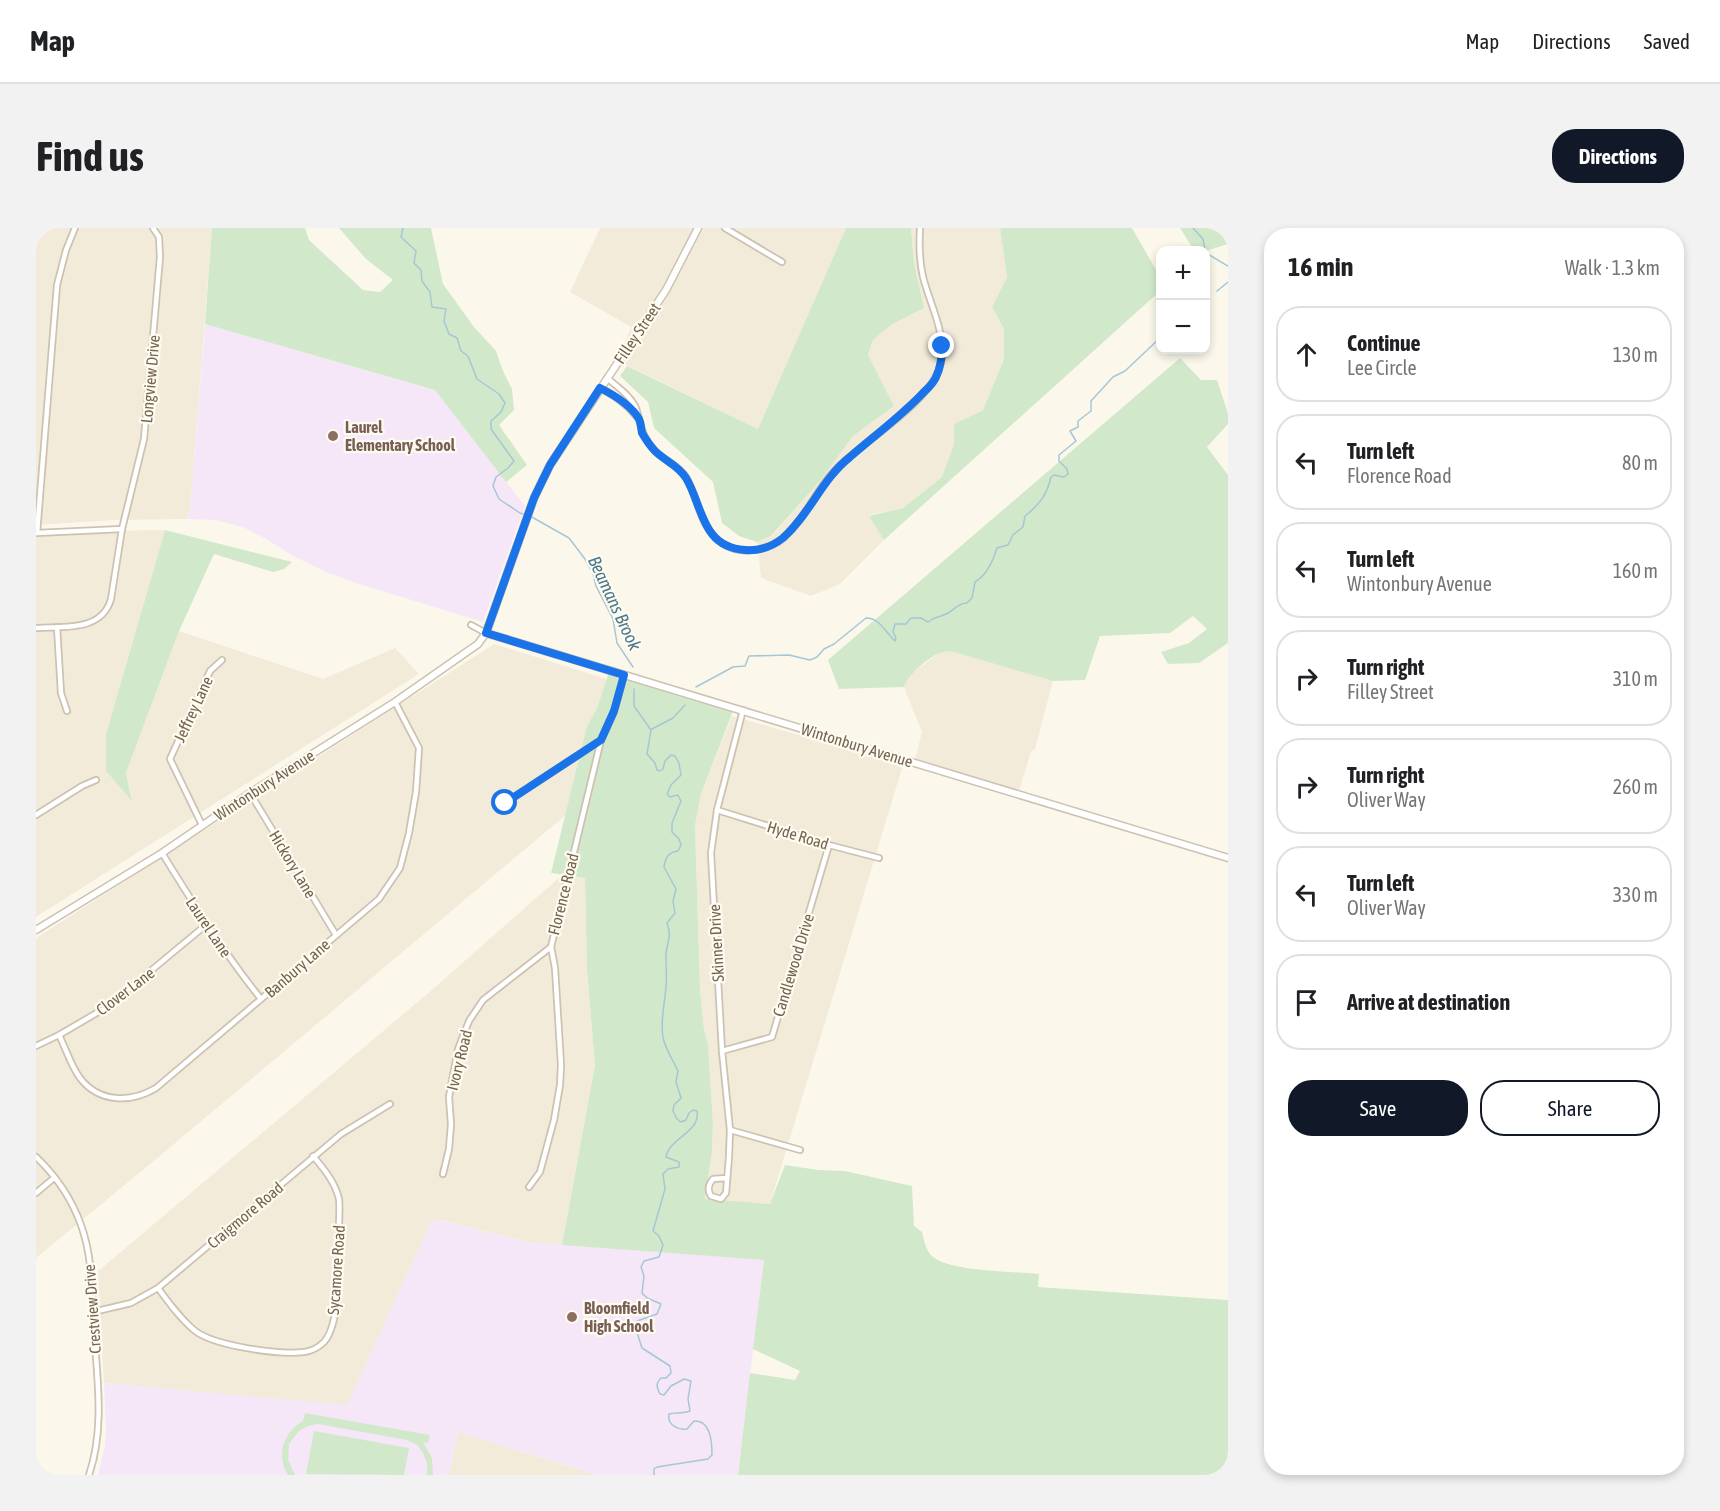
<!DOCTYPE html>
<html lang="en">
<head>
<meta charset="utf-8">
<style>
  body { margin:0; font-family:"Asap Condensed",sans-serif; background:#f2f2f2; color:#202124 }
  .controls { position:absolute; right:18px; top:18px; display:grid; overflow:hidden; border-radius:12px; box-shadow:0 3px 9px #0003 }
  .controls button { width:54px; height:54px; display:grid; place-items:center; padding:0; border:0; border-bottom:2px solid #e0e0e0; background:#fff; color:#202124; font:30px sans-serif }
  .stop { position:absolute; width:18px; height:18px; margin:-14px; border:4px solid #1a73e8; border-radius:50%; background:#fff }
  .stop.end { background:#1a73e8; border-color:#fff; box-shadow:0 2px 6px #0008 }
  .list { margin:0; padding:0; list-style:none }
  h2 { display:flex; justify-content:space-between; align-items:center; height:78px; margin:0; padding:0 24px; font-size:26px }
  h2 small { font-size:20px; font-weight:400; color:#757577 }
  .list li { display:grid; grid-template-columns:39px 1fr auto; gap:18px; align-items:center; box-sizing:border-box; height:96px; margin:0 12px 12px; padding:0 12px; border:2px solid #e0e0e0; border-radius:24px }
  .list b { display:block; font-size:22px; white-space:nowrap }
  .list p { margin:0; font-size:20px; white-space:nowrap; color:#757577 }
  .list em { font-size:20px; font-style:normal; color:#757577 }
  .actions { display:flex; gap:12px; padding:18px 24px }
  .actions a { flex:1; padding:14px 0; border:2px solid #111827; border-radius:24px; text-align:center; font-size:21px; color:#111827 }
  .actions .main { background:#111827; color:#fff }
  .icon { flex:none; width:33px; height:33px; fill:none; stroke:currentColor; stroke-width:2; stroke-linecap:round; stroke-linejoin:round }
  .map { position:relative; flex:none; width:1192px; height:1247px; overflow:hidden; border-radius:24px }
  header { display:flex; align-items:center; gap:36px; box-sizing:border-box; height:84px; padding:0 30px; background:#fff; border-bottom:2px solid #e0e0e0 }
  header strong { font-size:28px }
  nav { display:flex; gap:33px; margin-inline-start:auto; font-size:21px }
  .intro { display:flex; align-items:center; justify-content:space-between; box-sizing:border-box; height:144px; padding:0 36px }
  h1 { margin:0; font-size:42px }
  .button { padding:15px 27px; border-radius:24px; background:#111827; color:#fff; font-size:21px; font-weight:700 }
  main { display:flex; gap:36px; padding:0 36px }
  aside { flex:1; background:#fff; border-radius:24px; box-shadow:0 3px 9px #0003 }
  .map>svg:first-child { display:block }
  .residential { fill:#f3ebda }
  .education { fill:#f5e7f8 }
  .green { fill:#d1e9ca }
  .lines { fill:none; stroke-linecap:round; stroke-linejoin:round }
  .stream { stroke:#a7c6d5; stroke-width:1.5 }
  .minor-casing { stroke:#cdc2b1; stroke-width:8 }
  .tertiary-casing { stroke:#cdc2b1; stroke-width:9 }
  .minor { stroke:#fff; stroke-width:4.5 }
  .tertiary { stroke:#fff; stroke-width:6 }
  .route { stroke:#1a73e8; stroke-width:8 }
  .education-dot { fill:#8d6e63; stroke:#fefbf1; stroke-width:2 }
  .labels { text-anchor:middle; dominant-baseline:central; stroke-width:4.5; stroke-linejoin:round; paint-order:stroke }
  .street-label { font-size:16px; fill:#75634f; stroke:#fefbf1 }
  .education-label { font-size:16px; font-weight:bold; fill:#785e54; stroke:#fefbf1; text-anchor:start }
  .water-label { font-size:18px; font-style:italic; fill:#4d788d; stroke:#fefbf1 }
</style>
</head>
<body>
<header>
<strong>Map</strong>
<nav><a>Map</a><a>Directions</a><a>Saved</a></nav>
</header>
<div class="intro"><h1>Find us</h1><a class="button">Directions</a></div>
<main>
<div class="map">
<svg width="1192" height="1247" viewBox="0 0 1192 1247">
  <rect width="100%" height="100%" fill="#fbf8eb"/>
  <!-- residential -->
  <g class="residential">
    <path d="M0 0H176L154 281 150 291 78 292 0 297Z"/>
    <path d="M564 0H810L722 201 582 133 595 99 534 64Z"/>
    <path d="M875 0H964L971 49 956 79 968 101V131L947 182 918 196V216L906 249 867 280 833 287 848 312 804 356 775 368 725 350 721 314 736 308 784 253 817 208 858 178 832 127 837 112 855 97 888 80 878 35Z"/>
    <path d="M129 302 70 506 96 571 90 545 143 403 287 451 359 420 383 446 0 689V304Z"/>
    <path d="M458 416 571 451 561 480 551 498 531 586 113 937 0 1030V710Z"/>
    <path d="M910 423 918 424 1017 453 999 521 995 524 982 566 878 535 886 504 870 465 868 459 870 453 876 445 902 426Z"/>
    <path d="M696 488 867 537 734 976 669 972 676 923 677 896 672 817 668 801 664 761 659 598 665 566Z"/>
    <path d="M526 647 549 650 551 741 559 837 526 1017 492 1014 404 992H396L311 1178 68 1155 62 1043 390 767Z"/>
    <path d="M422 1204 493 1226 562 1247H413Z"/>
  </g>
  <!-- education -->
  <g class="education">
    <path d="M169 96 399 162 489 278 447 394 317 354 290 344 259 329 230 311 207 299 179 292 150 291 154 281Z"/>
    <path d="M396 992H403L492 1014 728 1032 702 1247H562L422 1204 413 1247H62L69 1217 70 1200 68 1155 311 1177Z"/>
  </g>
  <!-- green -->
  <g class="green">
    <path d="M176 0H269L273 12 327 62 344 64 357 52 330 31 303 0H395L407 56 438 99 460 123 467 143 476 161 478 182 463 197 491 237 470 254 399 162 169 96Z"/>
    <path d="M810 0H875L878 35 888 80 855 97 837 112 832 127 858 178 817 208 784 253 735 308 721 314 703 308 686 295 677 254 618 200 612 174 584 148 591 138 722 201Z"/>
    <path d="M964 0H1096L1124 49V63L848 312 833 288 867 280 906 249 918 216V196L947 182 968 131V101L956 79 971 49Z"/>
    <path d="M1144 0H1192V16L1170 23 1158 22Z"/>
    <path d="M1144 130 1165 152H1181L1192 185V196L1171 219 1192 247V415L1163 435 1132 436 1125 424 1153 415 1171 401 1157 388 1134 405 1064 408 1049 452 1017 453 918 424C915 424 911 423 908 424 896 426 872 446 868 459L803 461 792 432Z"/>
    <path d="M129 302 256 334 248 341 237 344 178 326 143 403 90 545 96 573 70 543V506Z"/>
    <path d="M575 438 699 478 665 566 659 598 664 761 668 801 672 817 677 896 676 923 669 971 734 976 749 937 782 942 809 943 876 958 878 998 886 1004C888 1012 890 1024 897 1029 917 1044 977 1043 1003 1046L1002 1059 1192 1072V1247H702L714 1145 759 1152 764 1143 717 1121 728 1032 526 1017 559 837 551 741 549 650 515 645 551 498 561 480Z"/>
    <path d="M269 1185 394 1207 392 1215 387 1214 396 1230 397 1247H391V1235L387 1225 381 1217 371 1212 282 1196 272 1198 263 1203 253 1216 252 1232 259 1247H252C240 1227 247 1205 267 1193Z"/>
    <path d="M278 1203 373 1220 368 1247 270 1246Z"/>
  </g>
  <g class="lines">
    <!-- stream -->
    <g class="stream">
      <path d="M367 0 365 9 380 23 378 35 385 42 386 53 394 64 396 79 410 81 408 93 413 106 421 110 425 123 432 128 441 151 463 166 469 175 465 184 455 193V201L478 233 472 240 460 249 457 258 463 271 484 285 490 287"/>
      <path d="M1157 0 1167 11 1169 22"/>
      <path d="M1170 25 1192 38"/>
      <path d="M1181 63 1192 54"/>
      <path d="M494 288 533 310 549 331 557 346 560 358 577 391 581 415 597 439"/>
      <path d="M660 459 697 439 709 438 713 428 753 427 774 432 781 429 788 421 798 416 830 390C844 390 849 404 859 413L860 410 857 404 859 396H870L875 390H885L892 394C900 388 902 390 910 386 918 383 921 375 931 375L936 370 939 354C951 347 957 333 961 320L972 317 977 307 987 299 989 288C1003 277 1011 267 1015 249L1018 247 1028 249 1032 246 1031 241 1023 233V227L1040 213 1034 203 1042 199V193L1055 183V173L1077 149 1089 143 1124 110"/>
      <path d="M598 461V478L615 502 611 526 619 535 621 542 624 543 627 541 629 533 635 527 639 528 643 535 645 547 635 557 631 566 634 569 642 567 645 573 636 595V604L643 611 645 617 642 623C632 625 630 628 628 639L640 661 637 673 639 685 631 695C637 711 629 716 630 731 630 740 631 749 630 758 629 775 624 793 627 809 629 821 637 832 642 843L640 854 645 870 638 877 637 883 641 891 645 894 650 892 653 885 657 882 661 883C665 904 633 910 630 929L643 934V939L632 941 627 946 629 961 617 1003 623 1008 627 1017 623 1029 608 1033 605 1039 608 1048 606 1065 611 1070 625 1076 621 1086 601 1093 599 1098 606 1120 634 1138 635 1145 630 1150H625C619 1156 621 1160 624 1166L628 1167 635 1158 648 1151 655 1153 652 1171 654 1183C647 1186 640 1184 633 1186 631 1197 642 1202 651 1201L658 1193C675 1192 676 1215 676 1227L672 1231 621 1239 618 1241V1247"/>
      <path d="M616 501 637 490 649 477"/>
    </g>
    <!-- minor casing -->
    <g class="minor-casing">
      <g id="minor">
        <path d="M689 0 746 34"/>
        <path d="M571 150C580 158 593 166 599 178 601 182 602 187 603 191 605 203 611 214 619 223 629 233 642 237 650 249 663 271 663 300 687 316 704 327 731 323 747 310 769 292 780 261 799 242 827 213 894 175 904 138 912 108 894 77 887 49 883 32 883 17 884 0"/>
        <path d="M564 160C579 167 590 176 601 189"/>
        <path d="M0 305 86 301"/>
        <path d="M1 305 21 57 30 22 39 0"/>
        <path d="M435 397 450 405"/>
        <path d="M21 399 25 465 31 483"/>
        <path d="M0 400C27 398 66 404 75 371L86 301 108 211 124 29 123 9 117 0"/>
        <path d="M214 565 300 707"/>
        <path d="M469 575 565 512"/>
        <path d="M681 582 793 617 843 630"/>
        <path d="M0 587 46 558 60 552"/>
        <path d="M166 597 134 531 174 443 186 432"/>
        <path d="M126 625C157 675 188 725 225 771"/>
        <path d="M23 807C30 821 35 838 44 850 63 875 95 875 120 860L343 671 364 640 373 605 380 564 383 520 359 474"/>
        <path d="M0 818 23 807 71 779 170 697"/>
        <path d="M686 823 736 809 793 617"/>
        <path d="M694 902 764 922"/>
        <path d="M0 929C20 948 36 972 45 997 57 1030 56 1067 58 1102 61 1150 69 1200 53 1247"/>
        <path d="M407 946 413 921 415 896 413 869 422 821 433 793 447 772 515 719"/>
        <path d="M690 950 677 951C672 957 671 962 675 968L685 971 690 965 693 929 694 902 686 823 675 625 681 582 707 482"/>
        <path d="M493 959 504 944 518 892 524 857 525 837 519 740 515 719 565 512 578 484 588 447"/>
        <path d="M0 965 18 950"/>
        <path d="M122 1060C133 1075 144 1090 158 1102 177 1118 243 1127 268 1124 276 1123 282 1120 288 1114 306 1094 303 1025 303 998 303 990 304 979 303 971 299 954 288 941 277 928"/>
        <path d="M57 1084 95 1075 122 1060 305 906 354 876"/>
      </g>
    </g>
    <!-- tertiary casing -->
    <g class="tertiary-casing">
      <g id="tertiary">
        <path d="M450 405 1192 630"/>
        <path d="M0 702 126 625 214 565 359 474 442 416 450 405 498 270 514 237 630 62 662 0"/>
      </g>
    </g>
    <!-- minor -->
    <use href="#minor" class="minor"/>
    <!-- tertiary -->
    <use href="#tertiary" class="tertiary"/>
  </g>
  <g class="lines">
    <!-- route -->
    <path class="route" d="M469 575 565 512 578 483 588 447 450 405 498 270 514 237 564 160C578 167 595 177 603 191 605 195 605 200 606 205 609 210 615 219 619 223 629 233 642 237 650 250 667 278 665 319 709 322 723 323 737 318 747 310 774 286 786 251 814 229 838 208 864 189 886 166 891 161 898 155 900 149 905 139 906 129 906 118"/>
  </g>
  <!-- markers -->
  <g class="education-dot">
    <circle cx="297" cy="208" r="6"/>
    <circle cx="536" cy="1089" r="6"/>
  </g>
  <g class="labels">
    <!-- street labels -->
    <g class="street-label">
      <text transform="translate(601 105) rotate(-56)">Filley Street</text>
      <text transform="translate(114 151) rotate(-85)">Longview Drive</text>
      <text transform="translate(157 481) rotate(-65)">Jeffrey Lane</text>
      <text transform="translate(821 517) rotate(17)">Wintonbury Avenue</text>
      <text transform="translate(228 557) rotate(-33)">Wintonbury Avenue</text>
      <text transform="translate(762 607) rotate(17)">Hyde Road</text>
      <text transform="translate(257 636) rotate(59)">Hickory Lane</text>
      <text transform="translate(527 666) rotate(-76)">Florence Road</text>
      <text transform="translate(173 699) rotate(56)">Laurel Lane</text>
      <text transform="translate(680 715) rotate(-93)">Skinner Drive</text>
      <text transform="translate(757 737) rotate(-73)">Candlewood Drive</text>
      <text transform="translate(261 740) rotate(-41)">Banbury Lane</text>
      <text transform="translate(89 763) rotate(-37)">Clover Lane</text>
      <text transform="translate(423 832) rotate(-76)">Ivory Road</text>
      <text transform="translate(209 987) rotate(-40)">Craigmore Road</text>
      <text transform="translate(300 1042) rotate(-86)">Sycamore Road</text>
      <text transform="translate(56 1081) rotate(-94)">Crestview Drive</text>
    </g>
    <!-- education labels -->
    <g class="education-label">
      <text x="309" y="199">Laurel<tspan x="309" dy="18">Elementary School</tspan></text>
      <text x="548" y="1080">Bloomfield<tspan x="548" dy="18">High School</tspan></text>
    </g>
    <!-- water labels -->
    <g class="water-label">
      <text transform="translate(579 375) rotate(65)">Beamans Brook</text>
    </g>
  </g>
</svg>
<div class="controls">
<button>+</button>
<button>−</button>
</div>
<div class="stop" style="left:469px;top:575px"></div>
<div class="stop end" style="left:906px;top:118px"></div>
</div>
<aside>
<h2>16 min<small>Walk · 1.3 km</small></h2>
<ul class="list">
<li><svg class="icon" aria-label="ahead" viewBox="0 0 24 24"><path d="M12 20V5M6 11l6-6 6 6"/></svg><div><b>Continue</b><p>Lee Circle</p></div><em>130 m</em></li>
<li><svg class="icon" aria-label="left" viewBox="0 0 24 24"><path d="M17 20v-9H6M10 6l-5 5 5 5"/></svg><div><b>Turn left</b><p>Florence Road</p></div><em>80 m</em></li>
<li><svg class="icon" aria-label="left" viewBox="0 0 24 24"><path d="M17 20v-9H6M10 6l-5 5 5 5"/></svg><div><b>Turn left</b><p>Wintonbury Avenue</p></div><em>160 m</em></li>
<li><svg class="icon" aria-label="right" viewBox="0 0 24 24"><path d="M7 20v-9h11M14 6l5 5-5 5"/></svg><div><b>Turn right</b><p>Filley Street</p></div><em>310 m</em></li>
<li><svg class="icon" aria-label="right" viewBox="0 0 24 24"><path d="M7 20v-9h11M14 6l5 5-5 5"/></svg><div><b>Turn right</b><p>Oliver Way</p></div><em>260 m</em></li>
<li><svg class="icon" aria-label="left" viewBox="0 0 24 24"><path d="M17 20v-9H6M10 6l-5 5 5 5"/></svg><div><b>Turn left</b><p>Oliver Way</p></div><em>330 m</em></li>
<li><svg class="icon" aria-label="arrive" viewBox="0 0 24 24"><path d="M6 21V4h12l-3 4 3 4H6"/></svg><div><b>Arrive at destination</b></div></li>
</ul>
<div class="actions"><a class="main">Save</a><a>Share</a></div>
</aside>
</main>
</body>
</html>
